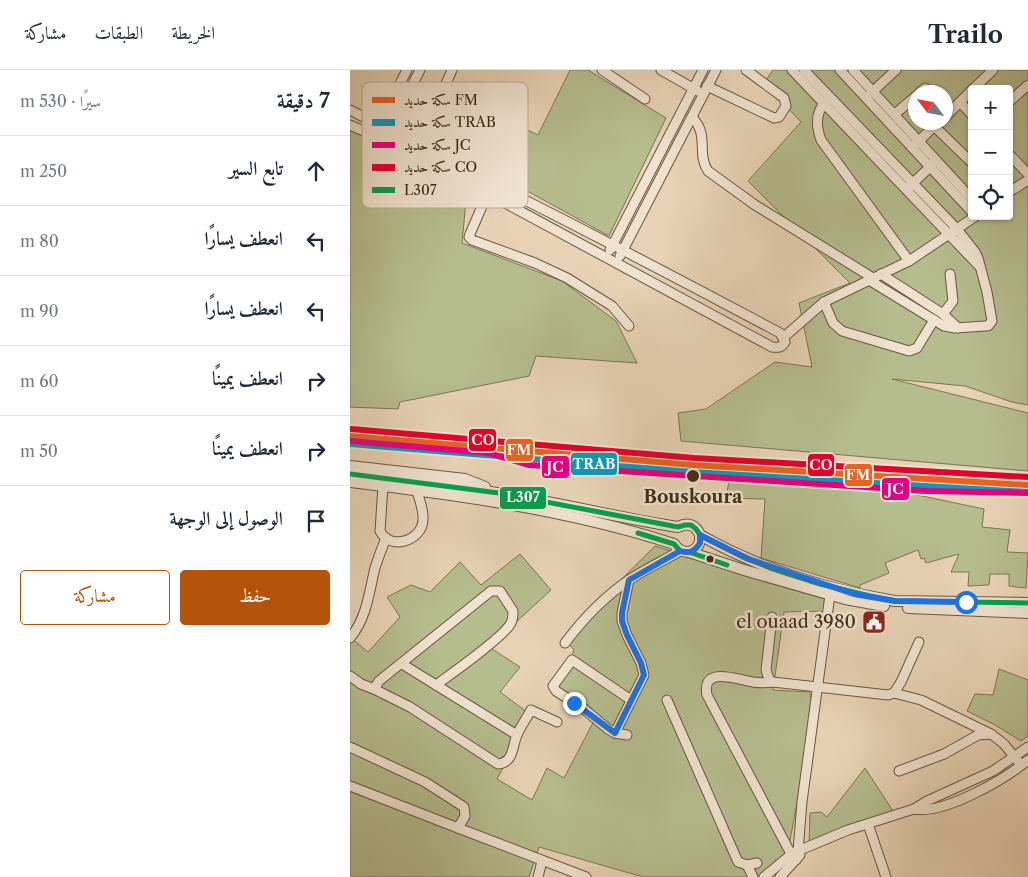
<!DOCTYPE html>
<html lang="ar">
<head>
<meta charset="utf-8">
<style>
  body { margin:0; font-family:"Libre Caslon Text",Amiri,serif; background:#f6f6f7; color:#1f2937; direction:rtl }
  .controls { position:absolute; right:15px; top:15px; display:grid; overflow:hidden; border-radius:5px; box-shadow:0 1px 4px #0004 }
  .controls button { width:45px; height:45px; display:grid; place-items:center; padding:0; border:0; border-bottom:1px solid #e0e1e3; background:#fff; color:#1f2937; font:25px sans-serif }
  .compass { position:absolute; left:558px; top:15px; width:45px; height:45px; border-radius:50%; background:#fff; box-shadow:0 1px 4px #0004; rotate:302deg }
  .stop { position:absolute; width:15px; height:15px; margin:-11px; border:4px solid #1a73e8; border-radius:50%; background:#fff }
  .stop.end { background:#1a73e8; border-color:#fff; box-shadow:0 1px 5px #0008 }
  .list { margin:0; padding:0; list-style:none }
  h2 { display:flex; justify-content:space-between; align-items:center; height:65px; margin:0; padding:0 20px; font-size:21px }
  h2 small { font-size:16px; font-weight:400; color:#747a83 }
  .list li { display:grid; grid-template-columns:32px 1fr auto; gap:15px; align-items:center; box-sizing:border-box; height:70px; padding:0 20px; border-top:1px solid #e0e1e3 }
  .list b { display:block; font-size:19px; white-space:nowrap }
  .list em { font-size:16px; font-style:normal; color:#747a83 }
  .actions { display:flex; gap:10px; padding:15px 20px }
  .actions a { flex:1; padding:11px 0; border:1px solid #b45309; border-radius:5px; text-align:center; font-size:18px; color:#b45309 }
  .actions .main { background:#b45309; color:#fff }
  .icon { flex:none; width:28px; height:28px; fill:none; stroke:currentColor; stroke-width:2; stroke-linecap:round; stroke-linejoin:round }
  .map { position:relative; flex:none; width:678px; height:807px; overflow:hidden; direction:ltr }
  header { display:flex; align-items:center; gap:30px; box-sizing:border-box; height:70px; padding:0 25px; background:#fff; border-bottom:1px solid #e0e1e3 }
  header strong { font-size:24px }
  nav { display:flex; gap:28px; margin-inline-start:auto; font-size:18px }
  main { display:flex }
  aside { flex:1; background:#fff }
  .map>svg:first-child { display:block }
  .green { fill:#b5bc8e; stroke:#7c7452; fill-rule:evenodd }
  .lines { fill:none; stroke-linecap:round; stroke-linejoin:round }
  .minor-casing { stroke:#6c553e; stroke-width:11 }
  .tertiary-casing { stroke:#6c553e; stroke-width:12 }
  .minor { stroke:#efe2cf; stroke-width:9 }
  .tertiary { stroke:#efe2cf; stroke-width:10 }
  .bus-1-casing { stroke:#efe2cf; stroke-width:9 }
  .bus-1 { stroke:#03a04e; stroke-width:5 }
  .rail-1-casing { stroke:#efe2cf; stroke-width:10 }
  .rail-2-casing { stroke:#efe2cf; stroke-width:10 }
  .rail-3-casing { stroke:#efe2cf; stroke-width:10 }
  .rail-4-casing { stroke:#efe2cf; stroke-width:10 }
  .rail-1 { stroke:#e96221; stroke-width:6 }
  .rail-2 { stroke:#079cbc; stroke-width:6 }
  .rail-3 { stroke:#e5007d; stroke-width:6 }
  .rail-4 { stroke:#e4002b; stroke-width:6 }
  .route { stroke:#1a73e8; stroke-width:6 }
  .stop-dot { fill:#432b16; stroke:#efe2cf; stroke-width:2 }
  .labels { text-anchor:middle; dominant-baseline:central; stroke-width:5; stroke-linejoin:round; paint-order:stroke }
  .stop-label { font-size:18px; font-weight:bold; fill:#432b16; stroke:#efe2cf }
  .poi-label { font-size:18px; fill:#432b16; stroke:#efe2cf; text-anchor:end }
  .key { fill:#efe2cf; stroke:#bbab98; stroke-width:1 }
  .key-label { font-size:14px; fill:#432b16 }
  .line-badge { stroke:#efe2cf; stroke-width:2 }
  .badge-label { font-size:14px; text-anchor:middle; font-weight:bold; fill:#fff }
</style>
</head>
<body>
<header>
<strong>Trailo</strong>
<nav><a>الخريطة</a><a>الطبقات</a><a>مشاركة</a></nav>
</header>
<main>
<div class="map">
<svg width="678" height="807" viewBox="0 0 678 807">
  <rect width="100%" height="100%" fill="#e7d2b5"/>
  <filter id="stains"><feTurbulence type="fractalNoise" baseFrequency=".004" numOctaves="4"/><feColorMatrix values="0 0 0 0 .2 0 0 0 0 .09 0 0 0 0 .02 0 0 0 .5 -.17"/></filter>
  <radialGradient id="worn" r=".72"><stop offset=".6" stop-color="#630" stop-opacity="0"/><stop offset="1" stop-color="#630" stop-opacity=".3"/></radialGradient>
  <!-- green -->
  <g class="green">
    <path d="M220 0H238L316 48 259 166 81 68 102 25 188 65Z"/>
    <path d="M423 0H678V335L662 332 615 316 542 309 678 343V401L331 371 328 343 356 339 425 292 462 297 449 233 500 213 398 111 451 52 414 13ZM622 19H659V146H622ZM566 22H596V52H566Z"/>
    <path d="M0 60 117 120 112 173 212 211 266 251 287 293 186 286 179 306 50 332 48 339 0 337Z"/>
    <path d="M379 411 410 412 553 422 634 439 632 457 660 460 657 482 678 483 676 518 659 516V504H640L639 515 618 516 619 502H601L609 484 576 493 574 488 571 489 568 480 535 493 539 503 510 515V518L411 488 415 429 376 428Z"/>
    <path d="M305 476 478 530 476 541 434 542 423 620 460 622V627L467 628 438 781 411 807H293L189 777 179 807H0V567L18 582 50 547 37 527 61 515 80 522 110 492 131 515 170 484 201 520 139 577 170 597 150 622 181 645 147 709 182 730 197 698 214 708 245 649 204 622 224 580 213 567Z"/>
    <path d="M649 599 678 610V666L671 671 645 655 617 641 625 624 643 625Z"/>
    <path d="M515 698 543 741 459 774 460 743 471 742 477 747Z"/>
  </g>
  <g class="lines">
    <!-- minor casing -->
    <g class="minor-casing">
      <g id="minor">
        <path d="M252 0 295 29"/>
        <path d="M311 0 348 21"/>
        <path d="M442 0 630 197"/>
        <path d="M454 0 607 159 625 182 628 188 637 222 642 251 638 256H635L605 258 594 256 519 210"/>
        <path d="M490 0 622 142"/>
        <path d="M503 0 622 129"/>
        <path d="M357 16 424 48 429 47 436 36 434 28 396 0"/>
        <path d="M623 19 643 0"/>
        <path d="M570 22 575 18"/>
        <path d="M521 23 546 0"/>
        <path d="M477 31C465 41 466 56 471 70L559 191"/>
        <path d="M610 32 622 45"/>
        <path d="M659 32 678 15"/>
        <path d="M0 40 27 54"/>
        <path d="M545 44 566 26"/>
        <path d="M596 46 622 20"/>
        <path d="M342 47C360 66 346 83 358 101L405 135 523 208"/>
        <path d="M30 53 57 0"/>
        <circle cx="31" cy="61" r="8"/>
        <path d="M0 55 25 66"/>
        <path d="M584 56 620 91"/>
        <path d="M39 61 70 0"/>
        <path d="M29 69 144 127 422 277C429 278 432 277 435 272L430 263C301 194 171 127 39 62"/>
        <path d="M566 74 587 53"/>
        <path d="M68 77 102 0"/>
        <path d="M659 84 678 104"/>
        <path d="M560 116 583 94"/>
        <path d="M139 120 120 164 119 167 122 170 185 193 217 208 262 236 279 256"/>
        <path d="M659 122 678 110"/>
        <path d="M260 180 353 0"/>
        <path d="M270 186 366 0"/>
        <path d="M531 204 593 244 608 258"/>
        <path d="M474 232 483 253 492 261 559 281 567 278 584 250"/>
        <path d="M593 244 603 231 600 204"/>
        <path d="M434 267 474 232 559 191 626 146"/>
        <path d="M33 416 30 461C40 481 72 471 73 450 74 440 69 428 66 419"/>
        <path d="M422 547 416 600 419 609 423 612 538 625 544 623 571 630 641 664 654 674 671 695"/>
        <path d="M0 568C17 548 19 522 25 498 28 488 32 478 36 468"/>
        <path d="M215 573C233 549 254 527 279 510 295 499 313 491 330 481"/>
        <path d="M52 594 167 665"/>
        <path d="M0 606 11 614 24 619 29 611 141 521H150L163 541C163 545 163 549 161 553 154 567 101 604 86 615"/>
        <path d="M423 612C416 613 409 613 403 612 388 610 351 595 357 625L441 784 446 790"/>
        <path d="M24 619 60 637 148 694C164 692 162 677 167 665 170 657 177 648 181 640L207 652"/>
        <path d="M544 623 551 612 569 572"/>
        <path d="M317 630 388 792 397 795 407 793"/>
        <path d="M265 663 294 605 291 593 277 565 272 551V543L279 510"/>
        <path d="M277 665 265 663 258 659 234 639 206 621 203 616 222 590 281 630"/>
        <path d="M0 677 75 712 114 737 115 746 108 758 0 716"/>
        <path d="M549 701 594 684 628 665 641 664"/>
        <path d="M564 739C594 745 655 709 678 690"/>
        <path d="M518 754 536 807"/>
        <path d="M108 758 236 807"/>
        <path d="M449 785 448 781 452 732 480 525"/>
        <path d="M397 795 403 807"/>
        <path d="M188 807 192 791"/>
        <path d="M414 807 443 783 498 760 564 739 577 731 643 701 678 677"/>
        <path d="M430 807 450 785"/>
      </g>
    </g>
    <!-- tertiary casing -->
    <g class="tertiary-casing">
      <g id="tertiary">
        <path d="M0 396 115 409 135 417"/>
        <path d="M0 404C57 411 114 416 170 427 223 436 275 449 328 457 338 452 346 455 350 465 410 499 478 520 545 531L678 533"/>
        <path d="M0 412C109 425 219 440 324 474 328 480 332 482 339 482L394 500 495 529 534 536"/>
        <path d="M339 482C347 480 351 473 350 465"/>
        <path d="M558 538 678 543"/>
      </g>
    </g>
    <!-- minor -->
    <use href="#minor" class="minor"/>
    <!-- tertiary -->
    <use href="#tertiary" class="tertiary"/>
    <!-- bus-1 casing -->
    <g class="bus-1-casing">
      <g id="bus-1">
        <path d="M0 404 149 423 328 457 335 455H341L346 459 350 465 373 477 420 498 470 514 520 526 545 531 678 533"/>
        <path d="M288 463 324 474 330 481 339 482 377 495"/>
      </g>
    </g>
    <!-- bus-1 -->
    <use href="#bus-1" class="bus-1"/>
    <!-- rail-1 casing -->
    <g class="rail-1-casing">
      <path id="rail-1" d="M0 366 343 395 678 415"/>
    </g>
    <!-- rail-2 casing -->
    <g class="rail-2-casing">
      <path id="rail-2" d="M0 374 342 402 678 422"/>
    </g>
    <!-- rail-3 casing -->
    <g class="rail-3-casing">
      <path id="rail-3" d="M0 371 138 383 179 395 576 421 678 423"/>
    </g>
    <!-- rail-4 casing -->
    <g class="rail-4-casing">
      <path id="rail-4" d="M1 359 344 388 678 407"/>
    </g>
    <!-- rail-1 -->
    <use href="#rail-1" class="rail-1"/>
    <!-- rail-2 -->
    <use href="#rail-2" class="rail-2"/>
    <!-- rail-3 -->
    <use href="#rail-3" class="rail-3"/>
    <!-- rail-4 -->
    <use href="#rail-4" class="rail-4"/>
  </g>
  <g class="lines">
    <!-- route -->
    <path class="route" d="M224 633 265 663 294 605 291 593 277 565 272 551V543L279 510 330 481C340 484 345 481 350 473V465L398 489 504 524 545 531 616 532"/>
  </g>
  <!-- icons -->
  <defs>
    <g id="civic-square" transform="scale(1.25)"><rect x="-9" y="-9" width="18" height="18" rx="4" fill="#8f2418" stroke="#efe2cf"/><path d="M-.6-6.5H3V-4.5H.6V-3L4-1V1h2V6H-6V1h2V-1L-.6-3ZM-1.2 2.5V6h2.4V2.5Z" fill="#fff"/></g>
  </defs>
  <g fill-rule="evenodd">
    <use href="#civic-square" x="524" y="552"/>
  </g>
  <!-- markers -->
  <g class="stop-dot">
    <circle cx="343" cy="406" r="7"/>
    <circle cx="360" cy="489" r="4.5"/>
  </g>
  <g class="labels">
    <!-- stop labels -->
    <g class="stop-label">
      <text x="343" y="427">Bouskoura</text>
    </g>
    <!-- poi labels -->
    <g class="poi-label">
      <text x="506" y="552">el ouaad 3980</text>
    </g>
  </g>
  <!-- legend -->
  <rect x="12" y="12" width="166" height="126" rx="8" class="key"/>
  <rect x="22" y="27" width="23" height="6" fill="#e96221"/>
  <rect x="22" y="49" width="23" height="7" fill="#079cbc"/>
  <rect x="22" y="72" width="23" height="6" fill="#e5007d"/>
  <rect x="22" y="94" width="23" height="7" fill="#e4002b"/>
  <rect x="22" y="117" width="23" height="6" fill="#03a04e"/>
  <g class="key-label">
    <text x="54" y="35">سكة حديد FM</text>
    <text x="54" y="57">سكة حديد TRAB</text>
    <text x="54" y="80">سكة حديد JC</text>
    <text x="54" y="102">سكة حديد CO</text>
    <text x="54" y="125">L307</text>
  </g>
  <g class="line-badge">
    <rect x="118" y="358" width="29" height="24" rx="5" fill="#e4002b"/>
    <rect x="155" y="368" width="29" height="24" rx="5" fill="#e96221"/>
    <rect x="220" y="382" width="48" height="24" rx="5" fill="#079cbc"/>
    <rect x="457" y="383" width="28" height="24" rx="5" fill="#e4002b"/>
    <rect x="191" y="385" width="29" height="24" rx="5" fill="#e5007d"/>
    <rect x="494" y="393" width="29" height="24" rx="5" fill="#e96221"/>
    <rect x="531" y="407" width="29" height="24" rx="5" fill="#e5007d"/>
    <rect x="149" y="416" width="48" height="24" rx="5" fill="#03a04e"/>
  </g>
  <g class="badge-label">
    <text x="133" y="375">CO</text>
    <text x="169" y="385">FM</text>
    <text x="244" y="399">TRAB</text>
    <text x="471" y="400">CO</text>
    <text x="205" y="402">JC</text>
    <text x="508" y="410">FM</text>
    <text x="545" y="424">JC</text>
    <text x="173" y="432">L307</text>
  </g>
  <rect width="100%" height="100%" filter="url(#stains)"/>
  <rect width="100%" height="100%" fill="url(#worn)"/>
</svg>
<div class="controls">
<button>+</button>
<button>−</button>
<button><svg class="icon" aria-label="locate" viewBox="0 0 24 24"><circle cx="12" cy="12" r="6"/><path d="M12 2v4M12 18v4M2 12h4M18 12h4"/></svg></button>
</div>
<svg class="compass" viewBox="-18 -18 36 36"><path d="M0-13l5 13h-10z" fill="#e53935"/><path d="M0 13l5-13h-10z" fill="#747a83"/></svg>
<div class="stop" style="left:616px;top:532px"></div>
<div class="stop end" style="left:224px;top:633px"></div>
</div>
<aside>
<h2>7 دقيقة<small>سيرًا · 530 m</small></h2>
<ul class="list">
<li><svg class="icon" aria-label="ahead" viewBox="0 0 24 24"><path d="M12 20V5M6 11l6-6 6 6"/></svg><div><b>تابع السير</b></div><em>250 m</em></li>
<li><svg class="icon" aria-label="left" viewBox="0 0 24 24"><path d="M17 20v-9H6M10 6l-5 5 5 5"/></svg><div><b>انعطف يسارًا</b></div><em>80 m</em></li>
<li><svg class="icon" aria-label="left" viewBox="0 0 24 24"><path d="M17 20v-9H6M10 6l-5 5 5 5"/></svg><div><b>انعطف يسارًا</b></div><em>90 m</em></li>
<li><svg class="icon" aria-label="right" viewBox="0 0 24 24"><path d="M7 20v-9h11M14 6l5 5-5 5"/></svg><div><b>انعطف يمينًا</b></div><em>60 m</em></li>
<li><svg class="icon" aria-label="right" viewBox="0 0 24 24"><path d="M7 20v-9h11M14 6l5 5-5 5"/></svg><div><b>انعطف يمينًا</b></div><em>50 m</em></li>
<li><svg class="icon" aria-label="arrive" viewBox="0 0 24 24"><path d="M6 21V4h12l-3 4 3 4H6"/></svg><div><b>الوصول إلى الوجهة</b></div></li>
</ul>
<div class="actions"><a class="main">حفظ</a><a>مشاركة</a></div>
</aside>
</main>
</body>
</html>
